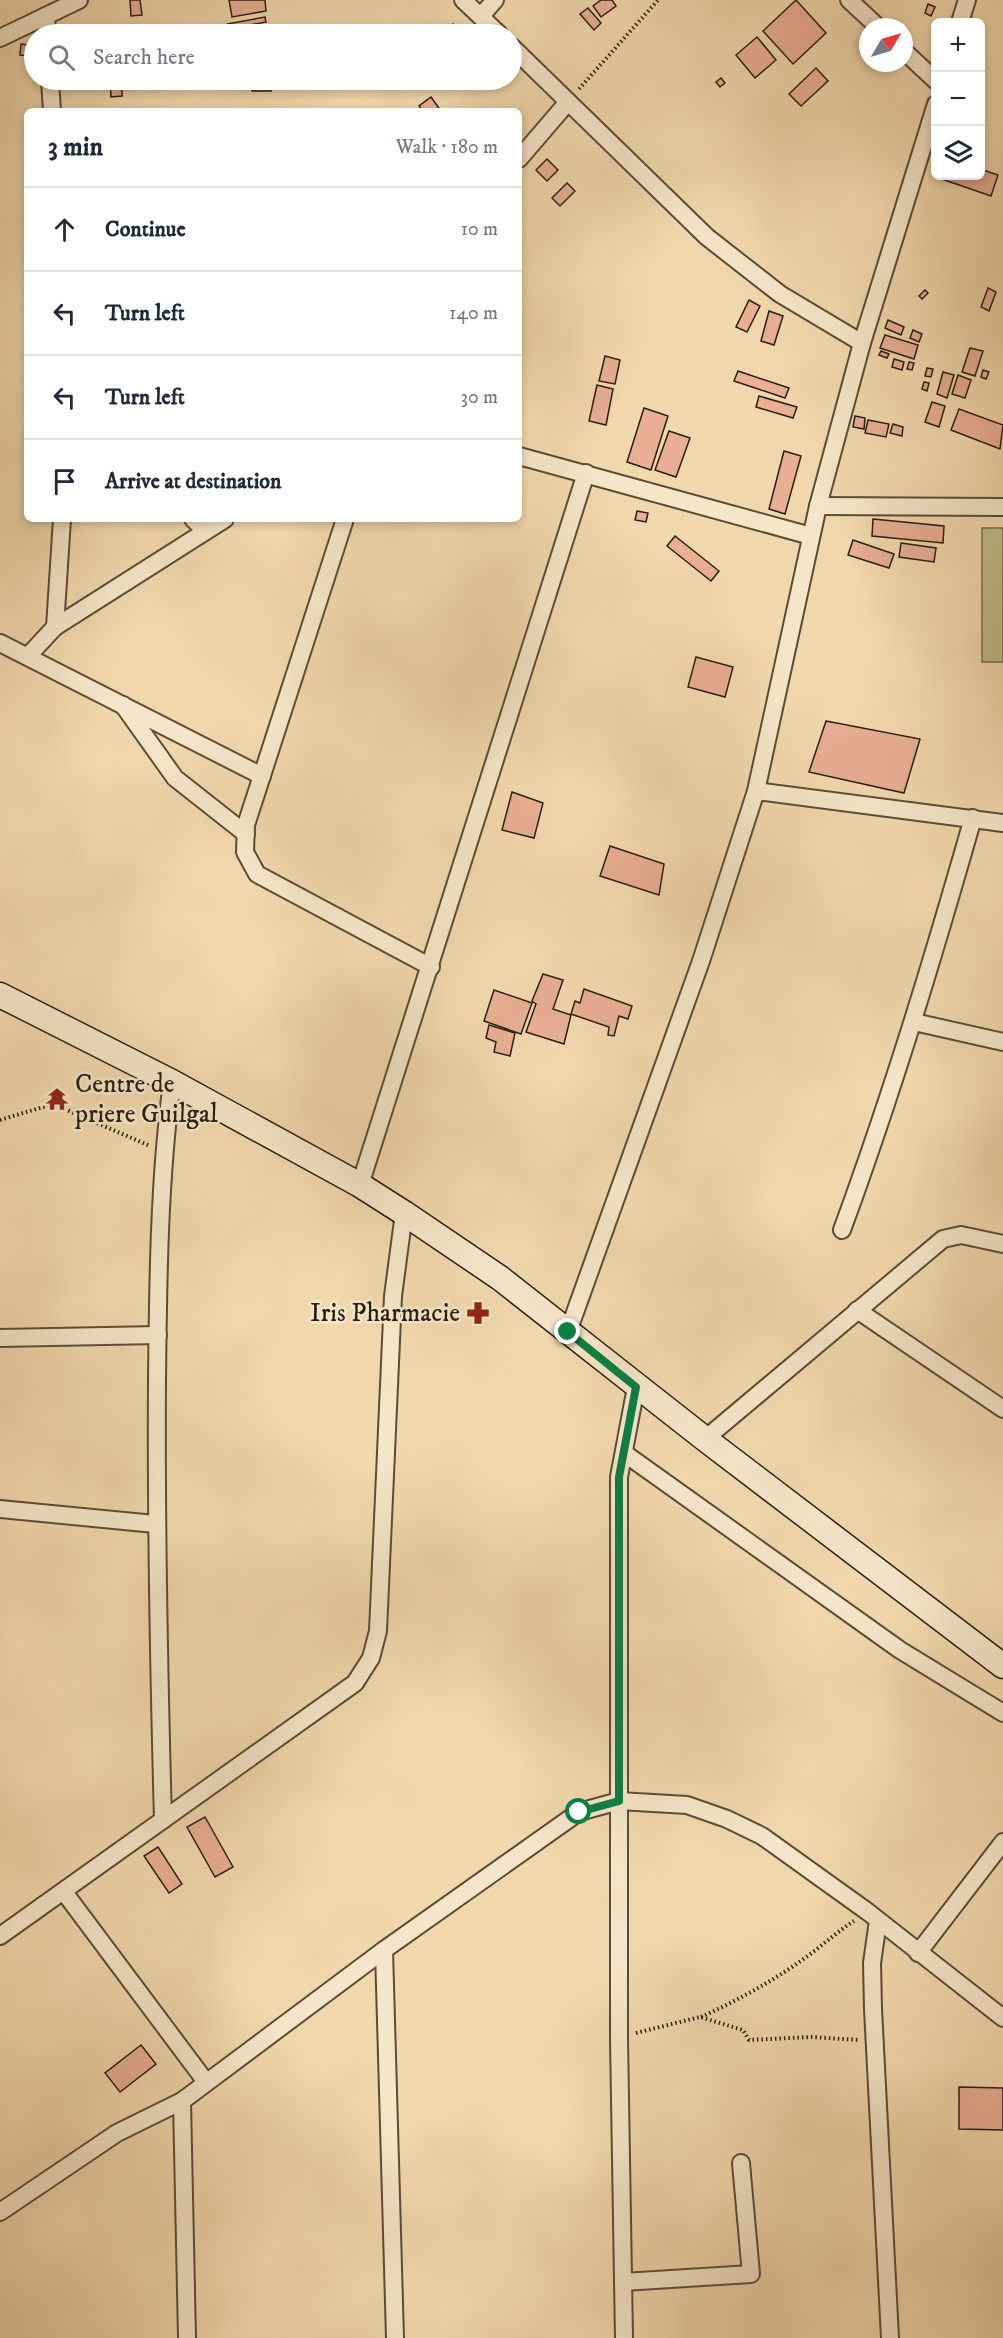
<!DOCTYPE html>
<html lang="en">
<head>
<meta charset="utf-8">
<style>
  body { margin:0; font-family:"IM FELL DW Pica",serif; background:#f2f2f3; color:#1f2937 }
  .controls { position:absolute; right:18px; top:18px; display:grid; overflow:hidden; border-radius:9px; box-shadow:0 3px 9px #0003 }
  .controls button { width:54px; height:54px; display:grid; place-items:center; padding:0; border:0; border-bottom:2px solid #e0e1e3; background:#fff; color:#1f2937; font:30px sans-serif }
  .compass { position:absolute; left:859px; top:18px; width:54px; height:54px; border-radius:50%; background:#fff; box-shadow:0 3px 9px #0003; rotate:52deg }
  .stop { position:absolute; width:18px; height:18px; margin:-14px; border:4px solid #0b8043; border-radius:50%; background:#fff }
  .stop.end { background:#0b8043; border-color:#fff; box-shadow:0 2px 6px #0008 }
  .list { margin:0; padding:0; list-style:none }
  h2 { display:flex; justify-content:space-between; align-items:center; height:78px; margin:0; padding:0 24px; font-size:26px }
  h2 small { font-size:20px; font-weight:400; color:#747a83 }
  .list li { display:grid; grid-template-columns:39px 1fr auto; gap:18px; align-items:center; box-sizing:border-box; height:84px; padding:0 24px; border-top:2px solid #e0e1e3 }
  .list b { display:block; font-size:22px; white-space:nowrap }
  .list em { font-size:20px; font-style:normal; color:#747a83 }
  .icon { flex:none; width:33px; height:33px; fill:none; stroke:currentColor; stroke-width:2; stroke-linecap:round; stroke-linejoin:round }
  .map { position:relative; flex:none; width:1003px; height:2338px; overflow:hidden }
  .search { position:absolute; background:#fff; box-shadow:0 3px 9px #0003; left:24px; top:24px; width:498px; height:66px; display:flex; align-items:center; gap:15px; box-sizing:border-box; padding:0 21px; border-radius:33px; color:#747a83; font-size:22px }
  .panel { position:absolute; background:#fff; box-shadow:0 3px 9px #0003; left:24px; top:108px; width:498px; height:414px; border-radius:9px }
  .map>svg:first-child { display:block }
  .green { fill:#c1bc85; stroke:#746d4c; stroke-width:1.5 }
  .building { fill:#e9ae94; stroke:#271e13; stroke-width:1.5 }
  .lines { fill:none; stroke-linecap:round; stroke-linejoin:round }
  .street-casing { stroke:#5a4c39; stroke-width:20 }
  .secondary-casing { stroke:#271e13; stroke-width:27 }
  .path { stroke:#271e13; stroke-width:4; stroke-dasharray:1.5 3; stroke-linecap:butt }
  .street { stroke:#f6e6c9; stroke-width:16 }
  .secondary { stroke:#f6e6c9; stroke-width:24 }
  .route { stroke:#0b8043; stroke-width:8 }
  .labels { text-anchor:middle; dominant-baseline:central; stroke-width:5; stroke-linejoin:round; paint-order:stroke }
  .poi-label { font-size:26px; fill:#271e13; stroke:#f6e6c9; text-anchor:start }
</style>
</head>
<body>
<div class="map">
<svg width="1003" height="2338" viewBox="0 0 1003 2338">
  <rect width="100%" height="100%" fill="#f1d8ac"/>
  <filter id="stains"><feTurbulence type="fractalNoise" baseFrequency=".00333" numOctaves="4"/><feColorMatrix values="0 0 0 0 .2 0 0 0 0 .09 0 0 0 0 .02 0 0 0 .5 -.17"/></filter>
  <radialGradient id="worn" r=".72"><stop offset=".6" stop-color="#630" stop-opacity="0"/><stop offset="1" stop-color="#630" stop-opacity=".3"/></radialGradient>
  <!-- green -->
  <rect class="green" x="982" y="528" width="21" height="134"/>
  <!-- building -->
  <g class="building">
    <path d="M130 0H140L142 15 131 16Z"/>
    <path d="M229 0H265L266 11 232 17Z"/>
    <path d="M601 0H612L616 6 601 17 593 6Z"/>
    <path d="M796 0 826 33 793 64 763 31Z"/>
    <path d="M928 4 935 7 931 16 925 13Z"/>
    <path d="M588 8 601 23 594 30 580 14Z"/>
    <path d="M265 17 266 22 228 29 227 24Z"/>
    <path d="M453 24 461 33 441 34Z"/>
    <path d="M270 32V34H251V33Z"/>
    <path d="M757 37 776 60 755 78 736 55Z"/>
    <path d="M21 44 29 45V56L20 55Z"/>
    <path d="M816 68 828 81 801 106 789 94Z"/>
    <path d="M721 78 725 83 720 87 716 82Z"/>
    <path d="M110 80H122V96L111 97Z"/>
    <rect x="252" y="80" width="19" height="11"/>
    <path d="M431 97 441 111H423L419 106Z"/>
    <path d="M547 159 558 170 547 181 536 170Z"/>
    <path d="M980 169 998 175 991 196 936 177 980 176Z"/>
    <path d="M567 183 575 191 560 206 552 198Z"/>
    <path d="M988 288 996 292 989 311 981 307Z"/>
    <path d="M925 290 928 293 922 299 919 296Z"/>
    <path d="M749 300 760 306 747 332 736 327Z"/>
    <path d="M769 311 783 316 774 345 761 341Z"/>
    <path d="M888 320 904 327 901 335 885 328Z"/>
    <path d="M913 330 922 334 919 342 910 338Z"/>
    <path d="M885 335 918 345 914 359 880 348Z"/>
    <path d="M970 348 983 351 975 376 962 372Z"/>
    <path d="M881 351 889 354 887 358 879 355Z"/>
    <path d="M605 356 620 360 615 384 599 381Z"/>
    <path d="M894 359 904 362 902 370 892 367Z"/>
    <path d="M909 362 914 363 912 370 907 369Z"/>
    <path d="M927 368 933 369 931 377 925 376Z"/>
    <path d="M983 370 989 372 986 379 981 377Z"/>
    <path d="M738 371 789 388 785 398 734 381Z"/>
    <path d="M943 372 954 375 947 398 937 394Z"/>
    <path d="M958 375 971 380 965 398 952 394Z"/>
    <path d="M924 382 929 383 927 391 922 389Z"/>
    <path d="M597 385 613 389 606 425 589 421Z"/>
    <path d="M759 396 797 407 793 418 756 407Z"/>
    <path d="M932 402 945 406 939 427 925 422Z"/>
    <path d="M644 408 668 416 651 470 627 462Z"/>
    <path d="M959 409 1003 425 1000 449 951 430Z"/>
    <path d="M855 416 865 418 864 429 853 427Z"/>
    <path d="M868 420 889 424 886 437 865 433Z"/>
    <path d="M893 424 903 427 902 436 890 433Z"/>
    <path d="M669 431 690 438 676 477 655 470Z"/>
    <path d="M784 451 801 456 785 514 769 509Z"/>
    <path d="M637 511 648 513 646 522 635 520Z"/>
    <path d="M873 519 944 526 943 543 872 536Z"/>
    <path d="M675 536 719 571 711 581 667 546Z"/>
    <path d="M853 540 894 554 889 568 848 555Z"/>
    <path d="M901 543 936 548 934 562 899 557Z"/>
    <path d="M696 657 733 667 725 697 688 687Z"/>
    <path d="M826 721 920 739 904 793 809 772Z"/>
    <path d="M512 792 543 803 534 838 502 830Z"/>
    <path d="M610 846 664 864 659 895 600 876Z"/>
    <path d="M543 974 563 980 553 1009 571 1015 564 1044 526 1032 536 1004 532 1001Z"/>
    <path d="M584 989 632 1006 628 1019 619 1016 614 1036 608 1035 609 1027 571 1014 575 1001 580 1003Z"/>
    <path d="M494 990 532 1003 521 1034 484 1021Z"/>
    <path d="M489 1025 515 1033 510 1056 494 1052 496 1042 486 1038Z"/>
    <path d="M205 1817 233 1867 215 1877 187 1827Z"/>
    <path d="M158 1847 182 1884 169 1893 144 1856Z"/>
    <path d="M141 2045 156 2064 120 2092 105 2073Z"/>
    <path d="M959 2087 1003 2088V2130L959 2129Z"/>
  </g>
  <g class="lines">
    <!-- street casing -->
    <g class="street-casing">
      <g id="street">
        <path d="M463 0 499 34"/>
        <path d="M849 0 878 27"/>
        <path d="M46 16 47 34"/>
        <path d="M481 16 495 0"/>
        <path d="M960 22 967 0"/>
        <path d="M0 38 79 0"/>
        <path d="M512 47 707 237 780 294 862 343"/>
        <path d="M904 51 936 81"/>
        <path d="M50 80 52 111"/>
        <path d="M519 159 567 103"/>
        <path d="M519 456 811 536"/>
        <path d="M818 506 1003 507"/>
        <path d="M193 519 206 531"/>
        <path d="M345 519 246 825 245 852 257 874 431 967"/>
        <path d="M55 627 62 519"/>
        <path d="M0 643 262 776"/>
        <path d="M28 656 55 627 225 519"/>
        <path d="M123 705 175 778 246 834"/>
        <path d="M756 791 1003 823"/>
        <path d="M914 1022 1003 1042"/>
        <path d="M360 1185 586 473"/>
        <path d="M842 1230C892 1094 933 958 973 818"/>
        <path d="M857 1310 1003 1409"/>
        <path d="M568 1332 701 961 756 791 818 506 862 343 936 104"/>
        <path d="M0 1338 158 1335"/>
        <path d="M705 1439 943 1239 961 1235 1003 1244"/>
        <path d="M624 1453 900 1650 1003 1713"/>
        <path d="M0 1509 155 1524"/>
        <path d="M163 1820C159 1674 156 1527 157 1381 158 1281 159 1181 172 1082"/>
        <path d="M64 1892 206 2082"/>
        <path d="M878 1921 872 1963 873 2009 890 2338"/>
        <path d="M0 1936 355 1683 371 1658 378 1631 393 1296 404 1213"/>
        <path d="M384 1950 395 2338"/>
        <path d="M918 1953 1003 1842"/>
        <path d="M182 2101 187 2338"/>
        <path d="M0 2212 117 2133 182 2101 384 1950 579 1812 619 1801 687 1805 727 1819 762 1836 868 1912 1003 2018"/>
        <path d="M623 2282 751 2274 741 2163"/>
        <path d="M624 2338 619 2038V1477L636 1387"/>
      </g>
    </g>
    <!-- secondary casing -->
    <g class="secondary-casing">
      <path id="secondary" d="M0 995 172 1082 360 1185 404 1213 500 1278 705 1439 1003 1666"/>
    </g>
    <!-- path -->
    <g class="path">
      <path d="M579 89 658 0"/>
      <path d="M0 1120 53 1104 150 1146"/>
      <path d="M701 2017C736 2001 770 1983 802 1960 820 1948 835 1933 854 1921"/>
      <path d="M636 2033 700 2017 743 2030 749 2040 811 2037 859 2040"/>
    </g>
    <!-- street -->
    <use href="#street" class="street"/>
    <!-- secondary -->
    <use href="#secondary" class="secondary"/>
  </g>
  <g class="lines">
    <!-- route -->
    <path class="route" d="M568 1332 636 1387 619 1477V1801L579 1812"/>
  </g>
  <!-- icons -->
  <defs>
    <g id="temple-bare" transform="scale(1.8)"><path d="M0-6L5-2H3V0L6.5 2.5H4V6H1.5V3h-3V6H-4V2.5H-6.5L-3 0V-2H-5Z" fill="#8f2418" stroke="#f6e6c9" stroke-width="2.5" paint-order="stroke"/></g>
    <g id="pharmacy-bare" transform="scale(1.8)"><path d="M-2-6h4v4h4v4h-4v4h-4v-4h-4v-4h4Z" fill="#8f2418" stroke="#f6e6c9" stroke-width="2.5" paint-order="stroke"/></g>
  </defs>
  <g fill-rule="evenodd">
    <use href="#temple-bare" x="57" y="1099"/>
    <use href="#pharmacy-bare" x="478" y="1313"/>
  </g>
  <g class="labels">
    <!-- poi labels -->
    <g class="poi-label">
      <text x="75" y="1084">Centre de<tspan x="75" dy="30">priere Guilgal</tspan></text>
      <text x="460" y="1313" text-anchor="end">Iris Pharmacie</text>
    </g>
  </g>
  <rect width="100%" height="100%" filter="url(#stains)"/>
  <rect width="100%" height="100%" fill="url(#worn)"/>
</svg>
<div class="controls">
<button>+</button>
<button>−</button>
<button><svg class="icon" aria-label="layers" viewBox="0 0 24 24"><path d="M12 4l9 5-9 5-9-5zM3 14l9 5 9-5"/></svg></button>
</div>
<svg class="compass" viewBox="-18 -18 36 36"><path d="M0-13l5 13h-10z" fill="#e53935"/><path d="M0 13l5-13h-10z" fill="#747a83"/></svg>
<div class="stop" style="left:579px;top:1812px"></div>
<div class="stop end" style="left:568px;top:1332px"></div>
<div class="search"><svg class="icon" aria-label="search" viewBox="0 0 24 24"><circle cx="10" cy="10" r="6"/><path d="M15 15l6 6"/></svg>Search here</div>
<section class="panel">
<h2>3 min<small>Walk · 180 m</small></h2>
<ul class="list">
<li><svg class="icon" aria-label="ahead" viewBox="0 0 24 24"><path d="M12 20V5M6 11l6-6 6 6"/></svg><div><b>Continue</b></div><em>10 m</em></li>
<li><svg class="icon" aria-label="left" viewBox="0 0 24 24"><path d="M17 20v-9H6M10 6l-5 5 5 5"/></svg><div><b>Turn left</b></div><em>140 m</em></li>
<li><svg class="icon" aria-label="left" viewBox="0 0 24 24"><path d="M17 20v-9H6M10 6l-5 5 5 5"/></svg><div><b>Turn left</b></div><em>30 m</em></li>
<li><svg class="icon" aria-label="arrive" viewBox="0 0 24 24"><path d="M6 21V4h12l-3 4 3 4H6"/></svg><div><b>Arrive at destination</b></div></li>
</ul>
</section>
</div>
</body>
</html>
